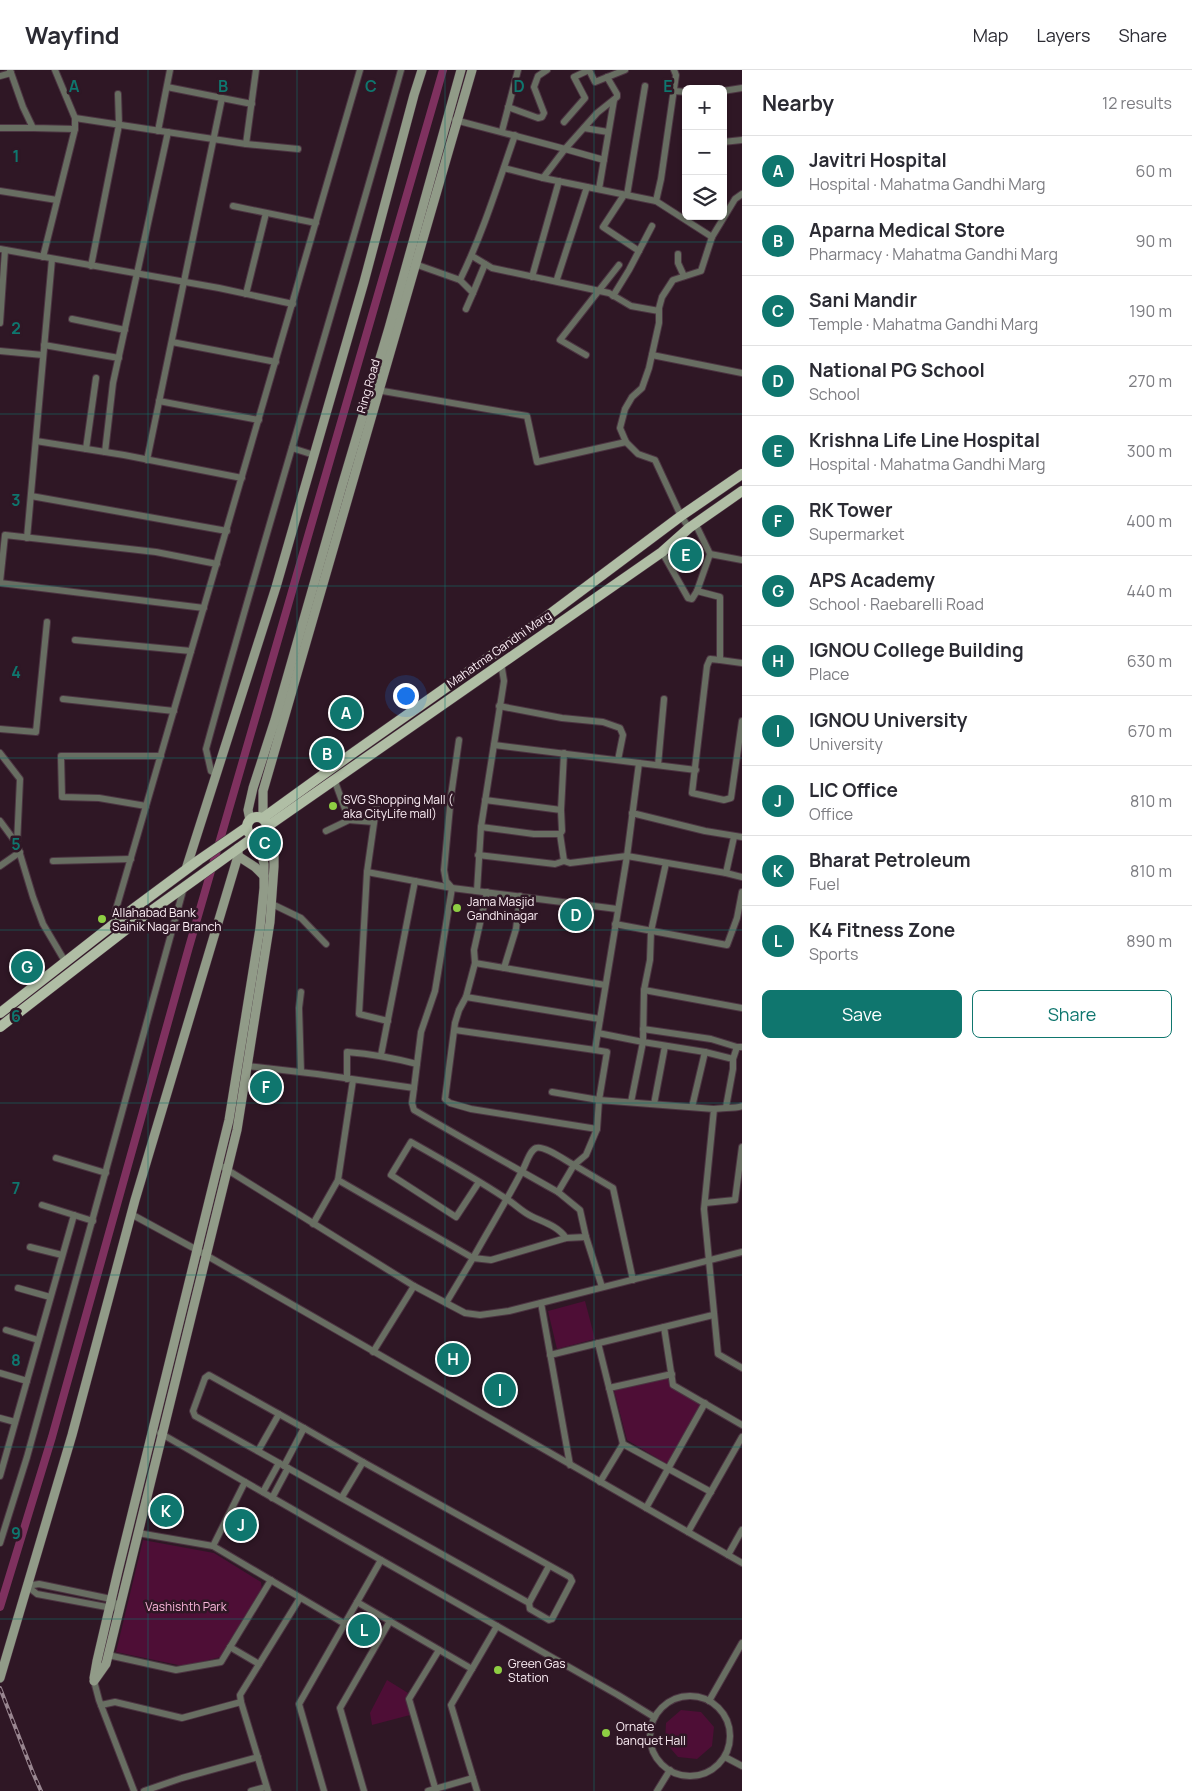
<!DOCTYPE html>
<html lang="en">
<head>
<meta charset="utf-8">
<style>
  body { margin:0; font-family:Manrope,sans-serif; background:#f7f7f7; color:#2b2b33 }
  .controls { position:absolute; right:15px; top:15px; display:grid; overflow:hidden; border-radius:8px; box-shadow:0 1px 4px #0004 }
  .controls button { width:45px; height:45px; display:grid; place-items:center; padding:0; border:0; border-bottom:1px solid #e1e1e2; background:#fff; color:#2b2b33; font:25px sans-serif }
  .you { position:absolute; left:405px; top:625px; width:18px; height:18px; margin:-12px; border:4px solid #fff; border-radius:50%; background:#1a73e8; box-shadow:0 0 0 8px #1a73e833 }
  .badge { display:grid; place-items:center; width:32px; height:32px; border-radius:50%; background:#0f766e; color:#fff; font-size:16px; font-weight:700 }
  .pin { position:absolute; translate:-50% -50%; border:2px solid #fff; box-shadow:0 1px 5px #0006 }
  .list { margin:0; padding:0; list-style:none }
  h2 { display:flex; justify-content:space-between; align-items:center; height:65px; margin:0; padding:0 20px; font-size:21px }
  h2 small { font-size:16px; font-weight:400; color:#7c7c81 }
  .list li { display:grid; grid-template-columns:32px 1fr auto; gap:15px; align-items:center; box-sizing:border-box; height:70px; padding:0 20px; border-top:1px solid #e1e1e2 }
  .list b { display:block; font-size:19px; white-space:nowrap }
  .list p { margin:0; font-size:16px; white-space:nowrap; color:#7c7c81 }
  .list em { font-size:16px; font-style:normal; color:#7c7c81 }
  .actions { display:flex; gap:10px; padding:15px 20px }
  .actions a { flex:1; padding:11px 0; border:1px solid #0f766e; border-radius:8px; text-align:center; font-size:18px; color:#0f766e }
  .actions .main { background:#0f766e; color:#fff }
  .icon { flex:none; width:28px; height:28px; fill:none; stroke:currentColor; stroke-width:2; stroke-linecap:round; stroke-linejoin:round }
  .map { position:relative; flex:none; width:742px; height:1721px; overflow:hidden }
  header { display:flex; align-items:center; gap:30px; box-sizing:border-box; height:70px; padding:0 25px; background:#fff; border-bottom:1px solid #e1e1e2 }
  header strong { font-size:24px }
  nav { display:flex; gap:28px; margin-inline-start:auto; font-size:18px }
  main { display:flex }
  aside { flex:1; background:#fff }
  .map>svg:first-child { display:block }
  .green { fill:#4e0e36 }
  .lines { fill:none; stroke-linecap:round; stroke-linejoin:round }
  .canal { stroke:#7f315f; stroke-width:8 }
  .street-casing { stroke:#4c3542; stroke-width:8 }
  .secondary-casing { stroke:#4c3542; stroke-width:10 }
  .primary-casing { stroke:#4c3542; stroke-width:11 }
  .street { stroke:#686e62; stroke-width:6 }
  .secondary { stroke:#919b88; stroke-width:9 }
  .primary { stroke:#b0bea5; stroke-width:10 }
  .rail-casing { stroke:#998690; stroke-width:4 }
  .rail { stroke:#2f1725; stroke-width:2; stroke-dasharray:5.5; stroke-linecap:butt }
  .grid { fill:none; stroke:#0f766e; stroke-width:1; stroke-opacity:0.55 }
  .poi-dot { fill:#8ece43; stroke:#2f1725; stroke-width:2 }
  .labels { text-anchor:middle; dominant-baseline:central; stroke-width:5; stroke-linejoin:round; paint-order:stroke }
  .street-label { font-size:12px; fill:#fdeff6; stroke:#2f1725 }
  .poi-label { font-size:12px; fill:#fdeff6; stroke:#2f1725; text-anchor:start }
  .park-label { font-size:12px; fill:#fbb7db; stroke:#2f1725 }
  .grid-label { font-size:16px; text-anchor:middle; font-weight:bold; fill:#0f766e; stroke:#2f1725; stroke-width:5; stroke-linejoin:round; paint-order:stroke }
</style>
</head>
<body>
<header>
<strong>Wayfind</strong>
<nav><a>Map</a><a>Layers</a><a>Share</a></nav>
</header>
<main>
<div class="map">
<svg width="742" height="1721" viewBox="0 0 742 1721">
  <rect width="100%" height="100%" fill="#2f1725"/>
  <!-- green -->
  <g class="green">
    <path d="M585 1231 595 1269 557 1279 548 1241Z"/>
    <path d="M669 1307 671 1317 701 1335 667 1394 627 1370 614 1320Z"/>
    <path d="M143 1470 214 1483 261 1512 262 1520 221 1587 183 1596 116 1582Z"/>
    <path d="M387 1610 408 1623 406 1630 410 1645 372 1655 370 1643Z"/>
    <path d="M681 1640 701 1642 714 1657 712 1676 697 1689 678 1687 665 1672 666 1653Z"/>
  </g>
  <g class="lines">
    <!-- canal -->
    <path class="canal" d="M0 1537 52 1367 189 877 443 0"/>
    <!-- street casing -->
    <g class="street-casing">
      <g id="street">
        <path d="M10 0 23 37 33 58 75 59V48L55 0"/>
        <path d="M589 0 595 12 625 0"/>
        <path d="M0 6 11 3"/>
        <path d="M167 17 252 34"/>
        <path d="M674 21 686 22"/>
        <path d="M723 21 742 18"/>
        <path d="M508 37 538 48 542 47 544 43 534 17 538 6 547 0"/>
        <path d="M75 48 246 74 298 79"/>
        <path d="M455 50 565 79 543 108 656 131 712 167 735 129 742 124"/>
        <path d="M564 52 585 28 574 7 589 0"/>
        <path d="M0 58H33"/>
        <path d="M584 58 608 62"/>
        <path d="M158 61 170 0"/>
        <path d="M502 61 518 0"/>
        <path d="M723 72 742 70"/>
        <path d="M246 74 256 0"/>
        <path d="M604 90 565 79 597 43 617 27V24L607 7"/>
        <path d="M504 98 543 108"/>
        <path d="M599 119 614 30"/>
        <path d="M0 121 57 130"/>
        <path d="M624 125 603 157 639 181"/>
        <path d="M627 125 645 16"/>
        <path d="M656 131 661 109 676 5 674 0"/>
        <path d="M233 136 316 153"/>
        <path d="M0 179 219 218 293 234"/>
        <path d="M678 184V193L684 206"/>
        <path d="M472 186 492 198 609 223 631 236 659 241"/>
        <path d="M43 187 75 59"/>
        <path d="M412 193 460 210"/>
        <path d="M91 196 119 55 118 24"/>
        <path d="M532 207 559 111"/>
        <path d="M557 209 587 117"/>
        <path d="M473 223 485 194"/>
        <path d="M246 224 266 143"/>
        <path d="M613 226 629 200 652 156"/>
        <path d="M466 239 473 223 460 210C483 163 498 114 515 65"/>
        <path d="M72 249 125 260"/>
        <path d="M0 253 5 180"/>
        <path d="M172 272 276 292"/>
        <path d="M44 275 119 288"/>
        <path d="M0 281 43 285"/>
        <path d="M586 285 560 270 619 195"/>
        <path d="M652 285 742 303"/>
        <path d="M377 320 527 346 537 392 626 372"/>
        <path d="M159 331 259 350"/>
        <path d="M36 371 124 385 242 408"/>
        <path d="M292 378 314 385"/>
        <path d="M86 379 96 308"/>
        <path d="M105 382 113 313 168 62"/>
        <path d="M147 390 222 28"/>
        <path d="M31 426 227 461"/>
        <path d="M695 453 710 484"/>
        <path d="M689 458 681 446 655 390 638 384 626 372 620 358 625 339 632 327 642 318 649 298 659 253V238L662 227 673 210 701 201 712 167"/>
        <path d="M27 468 52 189"/>
        <path d="M662 482 688 528 692 529 697 521 710 484 742 490"/>
        <path d="M0 512 5 465 156 482 217 494"/>
        <path d="M0 513 204 538"/>
        <path d="M697 521 720 527V590L710 589 707 596 692 723 724 730 731 728 742 651"/>
        <path d="M75 570 191 581"/>
        <path d="M720 590 742 593"/>
        <path d="M63 629 174 641"/>
        <path d="M499 636 562 648 603 652 620 658 623 665 618 690"/>
        <path d="M0 659 36 662 47 552"/>
        <path d="M494 675 696 700"/>
        <path d="M0 683 20 709 17 774 33 827 43 854 66 893"/>
        <path d="M564 683 561 740 562 761 560 764 564 791"/>
        <path d="M658 695 664 629"/>
        <path d="M217 704 211 701 206 679C268 452 338 227 401 0"/>
        <path d="M334 709 349 750 374 752"/>
        <path d="M485 730 561 740"/>
        <path d="M377 732 367 802 359 944 388 951"/>
        <path d="M146 736 99 728 62 727 61 686H161"/>
        <path d="M632 743 705 761 742 767"/>
        <path d="M0 751 17 774"/>
        <path d="M481 757 534 764H560"/>
        <path d="M326 761 349 750"/>
        <path d="M478 785 555 794 564 791 570 793 627 786 726 803 742 807"/>
        <path d="M53 791 131 789"/>
        <path d="M666 793 651 861 650 890 644 920 643 972 705 982 733 989"/>
        <path d="M0 796 20 782"/>
        <path d="M367 802 452 818 617 839"/>
        <path d="M726 803 734 767"/>
        <path d="M477 821 481 757 504 611 501 593"/>
        <path d="M487 822 474 880 475 893 466 927 459 940 455 953 445 1029 450 1033 471 1039 597 1059"/>
        <path d="M272 834 301 848 326 874"/>
        <path d="M615 854 727 875 737 848 742 822"/>
        <path d="M126 860 114 846 360 0"/>
        <path d="M475 893 605 915"/>
        <path d="M504 898 516 859 520 826"/>
        <path d="M644 920 742 938"/>
        <path d="M466 927 600 949"/>
        <path d="M643 959 711 969 737 977H742"/>
        <path d="M455 960 595 980"/>
        <path d="M598 963 643 972 631 1032"/>
        <path d="M381 985 415 811"/>
        <path d="M247 996 317 1004 414 1018 412 1033 414 1040C462 1068 510 1095 558 1122L574 1095C566 1091 544 1075 536 1078 529 1081 526 1095 522 1101 507 1130 489 1159 473 1188L338 1110 353 1010"/>
        <path d="M301 1002 299 938 301 922"/>
        <path d="M347 1009V982C371 984 394 988 417 994"/>
        <path d="M414 1018 421 962 435 921 452 818 446 811 444 800 451 726 459 670"/>
        <path d="M552 1022 599 1030 607 982 595 980 627 786 639 693"/>
        <path d="M654 1034 665 976"/>
        <path d="M692 1037 705 982"/>
        <path d="M726 1037 733 999V989L737 977"/>
        <path d="M714 1039C723 1037 734 1039 742 1036"/>
        <path d="M56 1088 106 1103"/>
        <path d="M218 1094 414 1216 465 1243 480 1245 509 1241 742 1182"/>
        <path d="M479 1112 456 1147 391 1105 411 1072C443 1090 475 1108 505 1128 514 1133 522 1142 531 1146 543 1152 558 1156 566 1168"/>
        <path d="M558 1122 580 1140 586 1167 602 1217"/>
        <path d="M705 1133 735 1130 742 1077"/>
        <path d="M42 1135 93 1151"/>
        <path d="M131 1144 197 1180 742 1493"/>
        <path d="M313 1154 338 1110"/>
        <path d="M30 1177 62 1185"/>
        <path d="M633 1210 613 1118 574 1095 586 1085 597 1059 599 1030 714 1039 704 1139 718 1284 742 1298"/>
        <path d="M18 1218 50 1227"/>
        <path d="M446 1233 473 1188 491 1190 566 1168 586 1167"/>
        <path d="M541 1233 570 1395"/>
        <path d="M664 1257 673 1315 742 1355"/>
        <path d="M6 1260 38 1270"/>
        <path d="M598 1273 623 1374 711 1422"/>
        <path d="M373 1282 414 1216"/>
        <path d="M550 1285 713 1245"/>
        <path d="M0 1303 27 1311"/>
        <path d="M609 1318 672 1304"/>
        <path d="M0 1348 15 1352"/>
        <path d="M304 1358 209 1305 205 1308 193 1341 195 1346 529 1533 530 1539 549 1550 552 1549 572 1511 570 1507 363 1392 342 1427"/>
        <path d="M160 1363 339 1466 618 1625 654 1647"/>
        <path d="M258 1381 279 1344"/>
        <path d="M284 1396 304 1358 363 1392"/>
        <path d="M0 1406 74 1145"/>
        <path d="M600 1412 623 1374"/>
        <path d="M263 1422 279 1393"/>
        <path d="M272 1428 288 1398"/>
        <path d="M646 1438 705 1333"/>
        <path d="M688 1462 742 1367"/>
        <path d="M138 1463 213 1476 345 1554"/>
        <path d="M0 1473 27 1387 184 817"/>
        <path d="M213 1476 245 1412"/>
        <path d="M728 1485 742 1460"/>
        <path d="M27 1516 39 1514 111 1529 120 1538"/>
        <path d="M27 1516 37 1524 112 1538"/>
        <path d="M357 1532 472 1599"/>
        <path d="M529 1533 549 1496"/>
        <path d="M230 1577 259 1594"/>
        <path d="M108 1585 176 1600 221 1592 271 1510"/>
        <path d="M94 1611 99 1630 134 1721"/>
        <circle cx="690" cy="1666" r="40"/>
        <path d="M709 1631 742 1573"/>
        <path d="M101 1635 115 1632 182 1648 241 1632"/>
        <path d="M725 1687 742 1696"/>
        <path d="M144 1721 182 1708 258 1687"/>
        <path d="M251 1721 266 1717"/>
        <path d="M268 1721 241 1632 240 1625 300 1528"/>
        <path d="M324 1721 299 1634 381 1490"/>
        <path d="M364 1721 340 1638 390 1551"/>
        <path d="M428 1721 473 1708"/>
        <path d="M436 1721 409 1629 439 1580"/>
        <path d="M477 1721 451 1635 497 1556"/>
        <path d="M657 1721 670 1700"/>
      </g>
    </g>
    <!-- secondary casing -->
    <g class="secondary-casing">
      <g id="secondary">
        <path d="M263 748V721L472 0"/>
        <path d="M250 750 248 740 253 718 275 650 342 416 389 258 461 0"/>
        <path d="M238 786 255 797 264 806"/>
        <path d="M186 799 276 517 364 212 414 25 422 0"/>
        <path d="M0 1608 72 1365 135 1130 238 786V778"/>
        <path d="M94 1608 97 1591 118 1501 229 1050 260 858 264 818V794L261 781 254 767"/>
        <path d="M94 1611 106 1594 237 1060 270 852 274 797V774L267 760"/>
      </g>
    </g>
    <!-- primary casing -->
    <g class="primary-casing">
      <g id="primary">
        <circle cx="257" cy="757" r="10"/>
        <path d="M263 748 353 683 546 547 681 446 742 404"/>
        <path d="M268 756 662 482 689 458 742 421"/>
        <path d="M0 943 133 839 199 790 247 757"/>
        <path d="M0 957 137 851 254 767"/>
      </g>
    </g>
    <!-- street -->
    <use href="#street" class="street"/>
    <!-- secondary -->
    <use href="#secondary" class="secondary"/>
    <!-- primary -->
    <use href="#primary" class="primary"/>
    <!-- rail casing -->
    <g class="rail-casing">
      <path id="rail" d="M0 1618 33 1703 41 1721"/>
    </g>
    <!-- rail -->
    <use href="#rail" class="rail"/>
  </g>
  <!-- grid -->
  <path class="grid" d="M148 0V1721M297 0V1721M445 0V1721M594 0V1721M0 172H742M0 344H742M0 516H742M0 688H742M0 860H742M0 1033H742M0 1205H742M0 1377H742M0 1549H742"/>
  <!-- markers -->
  <g class="poi-dot">
    <circle cx="333" cy="736" r="5"/>
    <circle cx="457" cy="838" r="5"/>
    <circle cx="102" cy="849" r="5"/>
    <circle cx="498" cy="1600" r="5"/>
    <circle cx="606" cy="1663" r="5"/>
  </g>
  <g class="labels">
    <!-- street labels -->
    <g class="street-label">
      <text transform="translate(368 316) rotate(-74)">Ring Road</text>
      <text transform="translate(499 579) rotate(-35)">Mahatma Gandhi Marg</text>
    </g>
    <!-- poi labels -->
    <g class="poi-label">
      <text x="343" y="729">SVG Shopping Mall (<tspan x="343" dy="14">aka CityLife mall)</tspan></text>
      <text x="467" y="831">Jama Masjid<tspan x="467" dy="14">Gandhinagar</tspan></text>
      <text x="112" y="842">Allahabad Bank<tspan x="112" dy="14">Sainik Nagar Branch</tspan></text>
      <text x="508" y="1593">Green Gas<tspan x="508" dy="14">Station</tspan></text>
      <text x="616" y="1656">Ornate<tspan x="616" dy="14">banquet Hall</tspan></text>
    </g>
    <!-- park labels -->
    <g class="park-label">
      <text x="186" y="1536">Vashishth Park</text>
    </g>
  </g>
  <g class="grid-label">
    <text x="74" y="22">A</text>
    <text x="223" y="22">B</text>
    <text x="371" y="22">C</text>
    <text x="519" y="22">D</text>
    <text x="668" y="22">E</text>
    <text x="16" y="92">1</text>
    <text x="16" y="264">2</text>
    <text x="16" y="436">3</text>
    <text x="16" y="608">4</text>
    <text x="16" y="780">5</text>
    <text x="16" y="952">6</text>
    <text x="16" y="1124">7</text>
    <text x="16" y="1296">8</text>
    <text x="16" y="1469">9</text>
  </g>
</svg>
<div class="controls">
<button>+</button>
<button>−</button>
<button><svg class="icon" aria-label="layers" viewBox="0 0 24 24"><path d="M12 4l9 5-9 5-9-5zM3 14l9 5 9-5"/></svg></button>
</div>
<div class="you"></div>
<div class="pin badge" style="left:346px;top:643px">A</div>
<div class="pin badge" style="left:327px;top:684px">B</div>
<div class="pin badge" style="left:265px;top:773px">C</div>
<div class="pin badge" style="left:576px;top:845px">D</div>
<div class="pin badge" style="left:686px;top:485px">E</div>
<div class="pin badge" style="left:266px;top:1017px">F</div>
<div class="pin badge" style="left:27px;top:897px">G</div>
<div class="pin badge" style="left:453px;top:1289px">H</div>
<div class="pin badge" style="left:500px;top:1320px">I</div>
<div class="pin badge" style="left:241px;top:1455px">J</div>
<div class="pin badge" style="left:166px;top:1441px">K</div>
<div class="pin badge" style="left:364px;top:1560px">L</div>
</div>
<aside>
<h2>Nearby<small>12 results</small></h2>
<ul class="list">
<li><span class="badge">A</span><div><b>Javitri Hospital</b><p>Hospital · Mahatma Gandhi Marg</p></div><em>60 m</em></li>
<li><span class="badge">B</span><div><b>Aparna Medical Store</b><p>Pharmacy · Mahatma Gandhi Marg</p></div><em>90 m</em></li>
<li><span class="badge">C</span><div><b>Sani Mandir</b><p>Temple · Mahatma Gandhi Marg</p></div><em>190 m</em></li>
<li><span class="badge">D</span><div><b>National PG School</b><p>School</p></div><em>270 m</em></li>
<li><span class="badge">E</span><div><b>Krishna Life Line Hospital</b><p>Hospital · Mahatma Gandhi Marg</p></div><em>300 m</em></li>
<li><span class="badge">F</span><div><b>RK Tower</b><p>Supermarket</p></div><em>400 m</em></li>
<li><span class="badge">G</span><div><b>APS Academy</b><p>School · Raebarelli Road</p></div><em>440 m</em></li>
<li><span class="badge">H</span><div><b>IGNOU College Building</b><p>Place</p></div><em>630 m</em></li>
<li><span class="badge">I</span><div><b>IGNOU University</b><p>University</p></div><em>670 m</em></li>
<li><span class="badge">J</span><div><b>LIC Office</b><p>Office</p></div><em>810 m</em></li>
<li><span class="badge">K</span><div><b>Bharat Petroleum</b><p>Fuel</p></div><em>810 m</em></li>
<li><span class="badge">L</span><div><b>K4 Fitness Zone</b><p>Sports</p></div><em>890 m</em></li>
</ul>
<div class="actions"><a class="main">Save</a><a>Share</a></div>
</aside>
</main>
</body>
</html>
